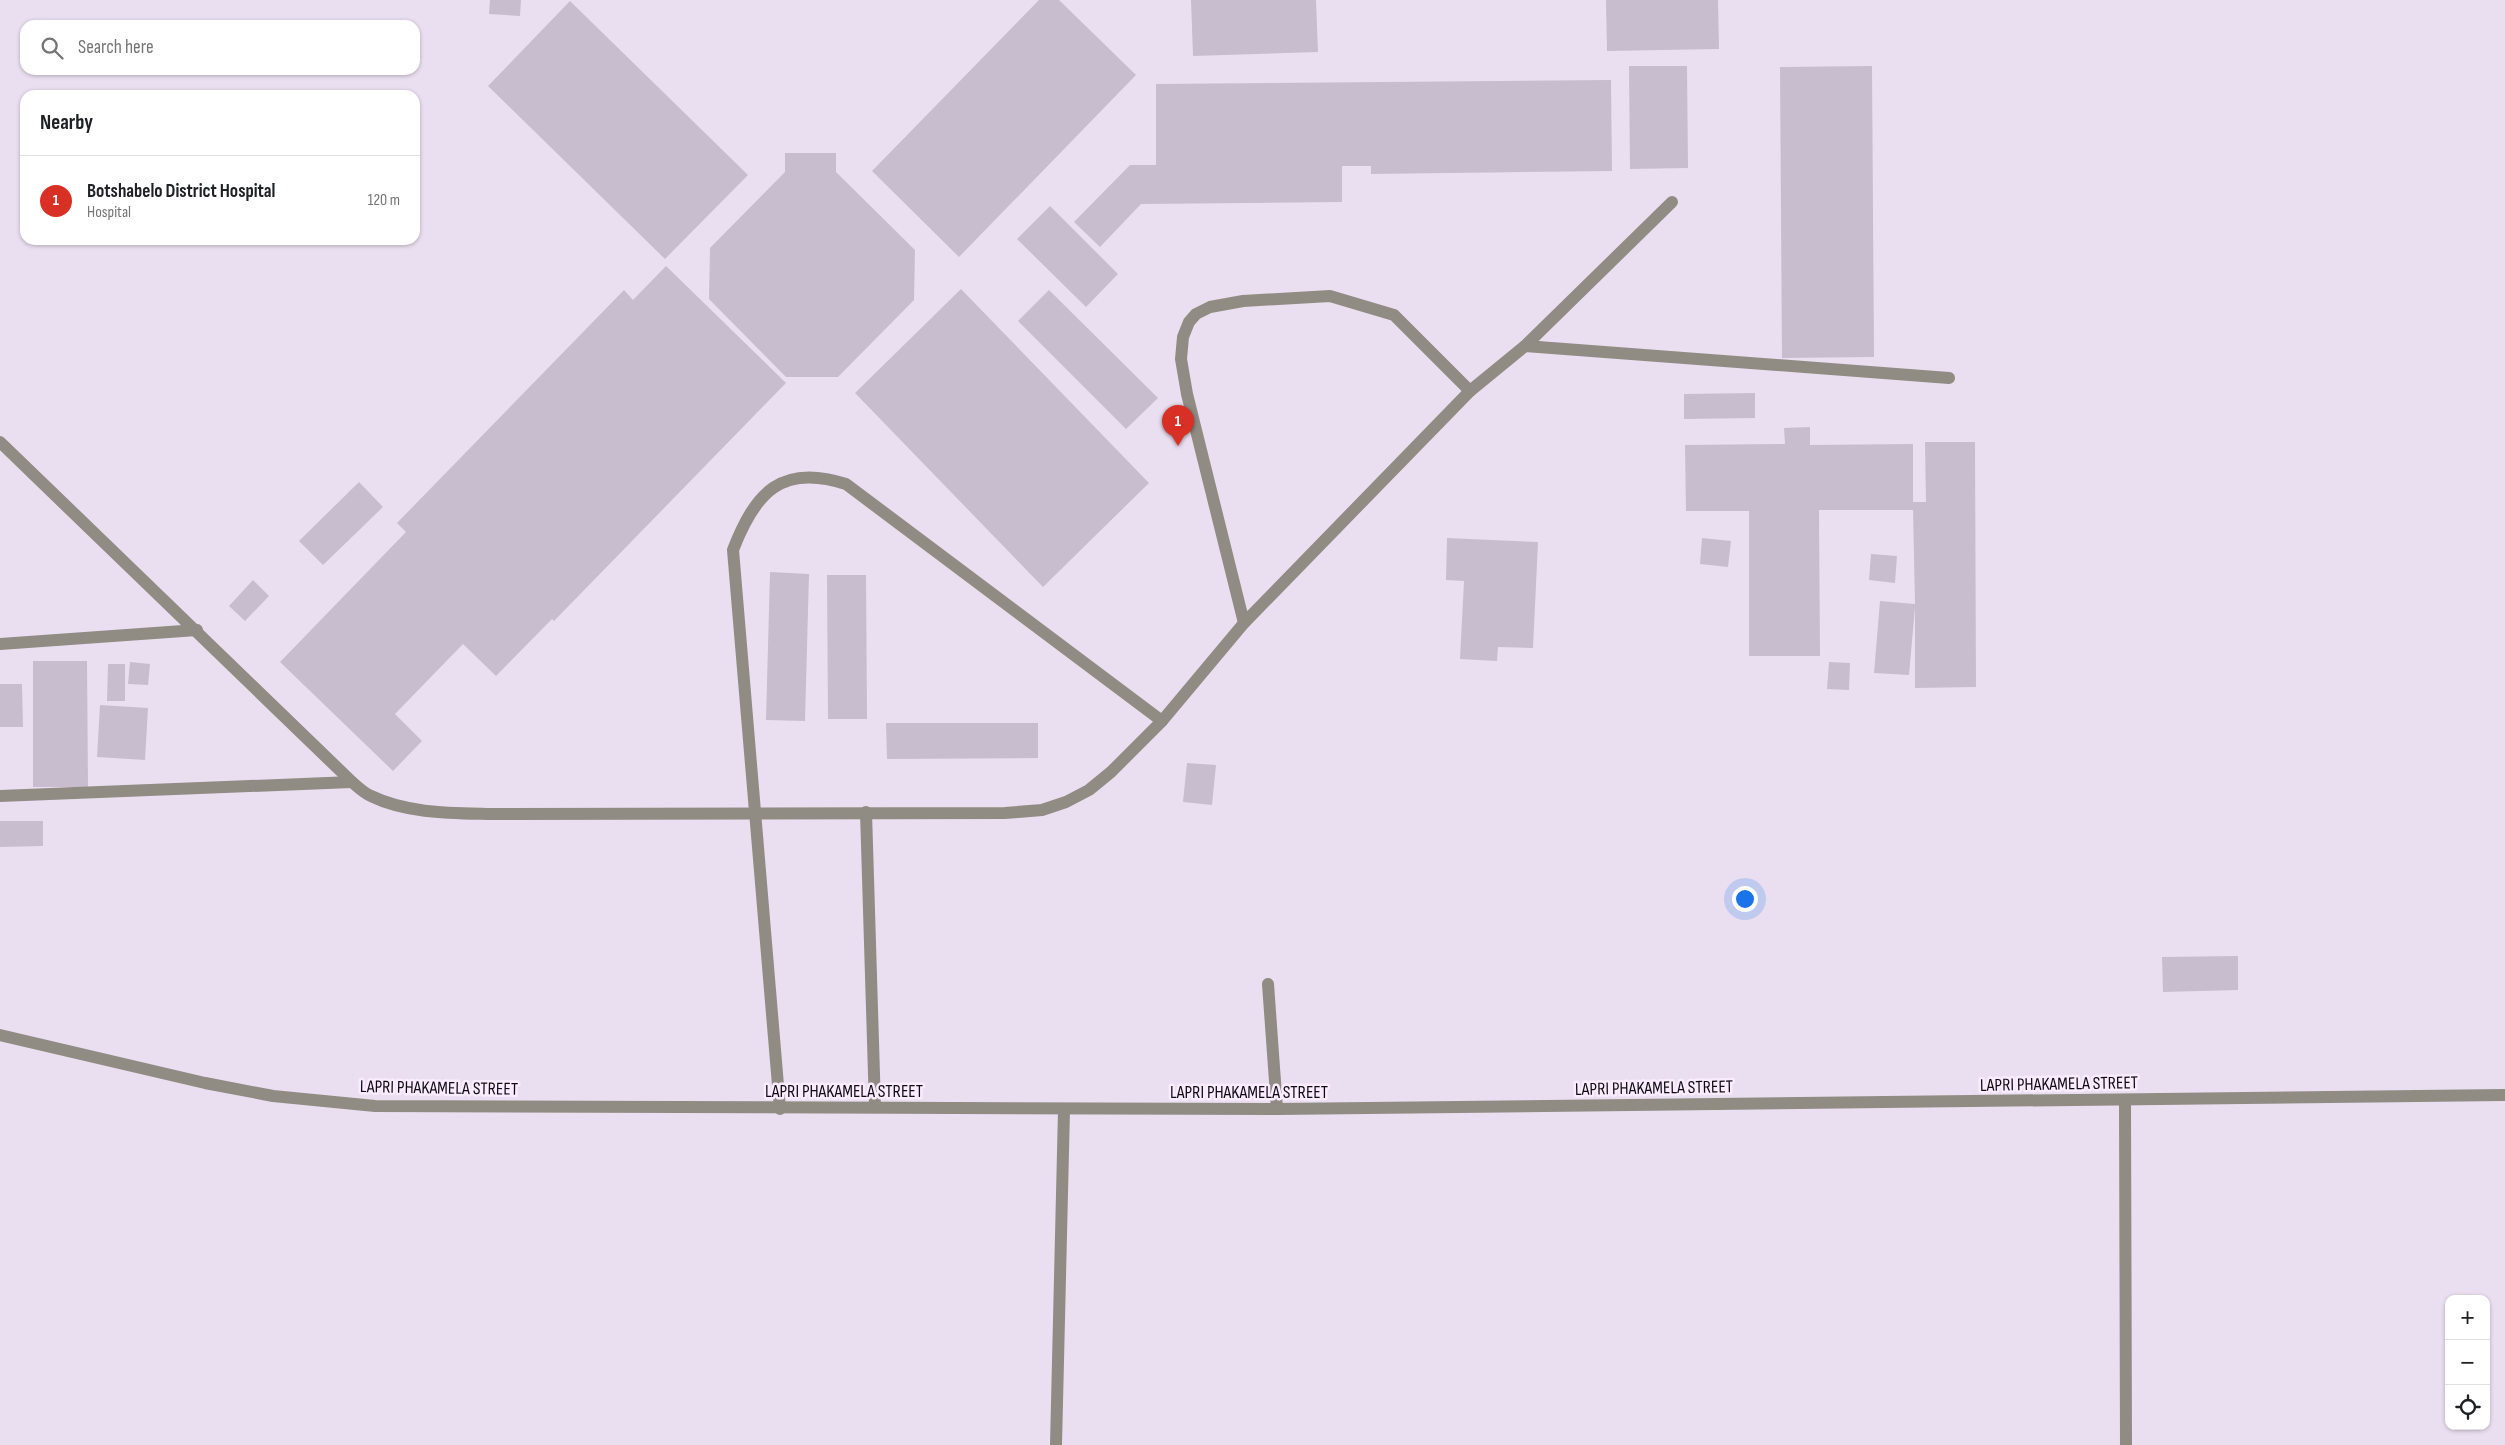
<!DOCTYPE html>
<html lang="en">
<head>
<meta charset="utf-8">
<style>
  body { margin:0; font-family:"Sofia Sans Condensed",sans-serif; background:#f6f6f6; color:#202124 }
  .controls { position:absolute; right:15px; bottom:15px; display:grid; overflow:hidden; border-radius:10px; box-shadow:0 1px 4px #0004 }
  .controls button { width:45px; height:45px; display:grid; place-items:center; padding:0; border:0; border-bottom:1px solid #e0e0e0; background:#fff; color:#202124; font:25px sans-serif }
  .you { position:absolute; left:1744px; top:898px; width:18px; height:18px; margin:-12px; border:4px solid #fff; border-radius:50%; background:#1a73e8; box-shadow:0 0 0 8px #1a73e833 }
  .badge { display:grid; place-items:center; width:32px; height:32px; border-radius:50%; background:#d93025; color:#fff; font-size:16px; font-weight:700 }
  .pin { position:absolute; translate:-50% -41px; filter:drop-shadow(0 1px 2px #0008) }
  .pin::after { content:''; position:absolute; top:26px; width:18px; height:15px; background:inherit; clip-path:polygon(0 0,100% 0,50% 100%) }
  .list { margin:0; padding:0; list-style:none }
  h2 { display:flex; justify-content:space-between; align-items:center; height:65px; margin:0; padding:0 20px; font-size:21px }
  h2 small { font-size:16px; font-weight:400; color:#757577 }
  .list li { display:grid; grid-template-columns:32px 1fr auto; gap:15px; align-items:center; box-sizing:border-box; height:90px; padding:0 20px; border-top:1px solid #e0e0e0 }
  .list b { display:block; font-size:19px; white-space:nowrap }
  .list p { margin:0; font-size:16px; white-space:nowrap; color:#757577 }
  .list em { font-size:16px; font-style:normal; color:#757577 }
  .icon { flex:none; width:28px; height:28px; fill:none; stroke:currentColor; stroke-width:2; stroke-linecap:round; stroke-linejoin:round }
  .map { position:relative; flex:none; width:2505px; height:1445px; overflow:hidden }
  .search { position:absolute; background:#fff; box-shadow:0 1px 4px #0004; left:20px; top:20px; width:400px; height:55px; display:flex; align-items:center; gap:12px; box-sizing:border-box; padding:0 18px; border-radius:15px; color:#757577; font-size:19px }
  .panel { position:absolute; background:#fff; box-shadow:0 1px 4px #0004; left:20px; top:90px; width:400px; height:155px; border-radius:15px }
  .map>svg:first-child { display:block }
  .building { fill:#c8bdcf }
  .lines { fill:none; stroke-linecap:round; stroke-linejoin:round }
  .minor { stroke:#908c84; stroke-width:12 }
  .labels { text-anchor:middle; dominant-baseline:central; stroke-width:5; stroke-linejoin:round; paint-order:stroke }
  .street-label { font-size:18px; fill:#0f0b11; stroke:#f8ecfe }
</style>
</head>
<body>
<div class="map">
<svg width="2505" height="1445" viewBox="0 0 2505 1445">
  <rect width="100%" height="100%" fill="#eadff1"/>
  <!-- building -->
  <g class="building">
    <path d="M490 0H521L520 16 489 14Z"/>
    <path d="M1039 0H1059L1136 75 959 257 872 171Z"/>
    <path d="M1191 0H1316L1318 52 1193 56Z"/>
    <path d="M1606 0H1718L1719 49 1607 51Z"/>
    <path d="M570 1 748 175 665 259 488 86Z"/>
    <path d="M1629 66H1687L1688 168 1630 169Z"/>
    <path d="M1872 66 1874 357 1782 358 1780 67Z"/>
    <path d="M1611 80 1612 171 1371 174V166H1342V202L1141 204 1100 247 1074 222 1130 165H1156V84Z"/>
    <path d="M785 153H836V172L915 250 914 300 838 377H786L709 299 710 248 785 172Z"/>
    <path d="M1050 206 1118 274 1086 307 1017 239Z"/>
    <path d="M666 266 786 383 554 621 552 619 496 676 463 644 395 714 422 741 393 771 280 662 406 532 397 523 624 290 633 300Z"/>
    <path d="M961 289 1149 483 1043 587 855 393Z"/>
    <path d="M1049 290 1158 398 1126 429 1018 321Z"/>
    <path d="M1755 393V418L1684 419V394Z"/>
    <path d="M1810 427V445L1913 444V502H1926L1925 442H1975L1976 687 1915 688V607L1909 675 1874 673 1880 601 1915 604 1913 510H1819L1820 656H1749V511H1686L1685 445 1785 444 1784 428Z"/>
    <path d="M359 482 383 507 323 565 299 541Z"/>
    <path d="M1447 538 1538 542 1533 648 1498 647 1497 661 1460 659 1464 581 1446 580Z"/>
    <path d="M1702 538 1731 541 1728 567 1700 564Z"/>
    <path d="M1871 554 1897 556 1895 583 1869 580Z"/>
    <path d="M770 572 809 574 805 721 766 720Z"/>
    <path d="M827 575H866L867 719H828Z"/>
    <path d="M253 580 269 596 245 621 229 606Z"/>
    <path d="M33 661H87L88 787H33Z"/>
    <path d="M130 662 150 664 148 685 128 684Z"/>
    <path d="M1829 662 1850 663 1849 690 1827 689Z"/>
    <path d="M108 664H125V701H107Z"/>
    <path d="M0 684H22L23 727H0Z"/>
    <path d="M100 705 148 708 145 760 97 757Z"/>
    <path d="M886 723H1038V758L887 759Z"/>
    <path d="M1187 763 1216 765 1212 805 1183 802Z"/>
    <path d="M0 821H43V846L0 847Z"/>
    <path d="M2238 956V990L2163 992 2162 957Z"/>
  </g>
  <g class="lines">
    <!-- minor -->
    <g class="minor">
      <path d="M1525 346 1949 378"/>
      <path d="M0 442 352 782C358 787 364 793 371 796 408 814 453 813 493 814L1005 813 1042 810 1066 802 1089 790 1111 772 1162 721 1244 623 1470 391 1525 346 1672 202"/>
      <path d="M1244 623 1187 394 1181 359 1183 337 1189 322 1196 314 1210 307 1243 301 1330 296 1394 315 1470 391"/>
      <path d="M0 644 197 630"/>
      <path d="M0 796 352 782"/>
      <path d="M866 812 875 1107"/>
      <path d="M1268 984 1277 1109"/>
      <path d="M0 1035 205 1083 273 1096 375 1106 1277 1109 2505 1095"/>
      <path d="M2125 1101 2126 1445"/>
      <path d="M780 1109 733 550C755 493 781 463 846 484L1162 721"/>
      <path d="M1056 1445 1064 1110"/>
    </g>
  </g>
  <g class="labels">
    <!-- street labels -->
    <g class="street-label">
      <text transform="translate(2059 1084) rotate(-1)">LAPRI PHAKAMELA STREET</text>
      <text transform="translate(439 1088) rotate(1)">LAPRI PHAKAMELA STREET</text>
      <text transform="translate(1654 1088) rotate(-1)">LAPRI PHAKAMELA STREET</text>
      <text x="844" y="1091">LAPRI PHAKAMELA STREET</text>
      <text x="1249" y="1092">LAPRI PHAKAMELA STREET</text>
    </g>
  </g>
</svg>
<div class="controls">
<button>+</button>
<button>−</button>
<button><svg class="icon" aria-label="locate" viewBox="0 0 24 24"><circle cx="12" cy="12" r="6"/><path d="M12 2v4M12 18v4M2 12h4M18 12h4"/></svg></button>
</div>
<div class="you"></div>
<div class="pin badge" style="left:1178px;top:446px">1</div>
<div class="search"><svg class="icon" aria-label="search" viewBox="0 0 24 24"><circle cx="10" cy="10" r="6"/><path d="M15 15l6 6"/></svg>Search here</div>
<section class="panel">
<h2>Nearby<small></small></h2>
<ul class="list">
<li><span class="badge">1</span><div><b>Botshabelo District Hospital</b><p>Hospital</p></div><em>120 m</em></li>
</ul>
</section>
</div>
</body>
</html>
